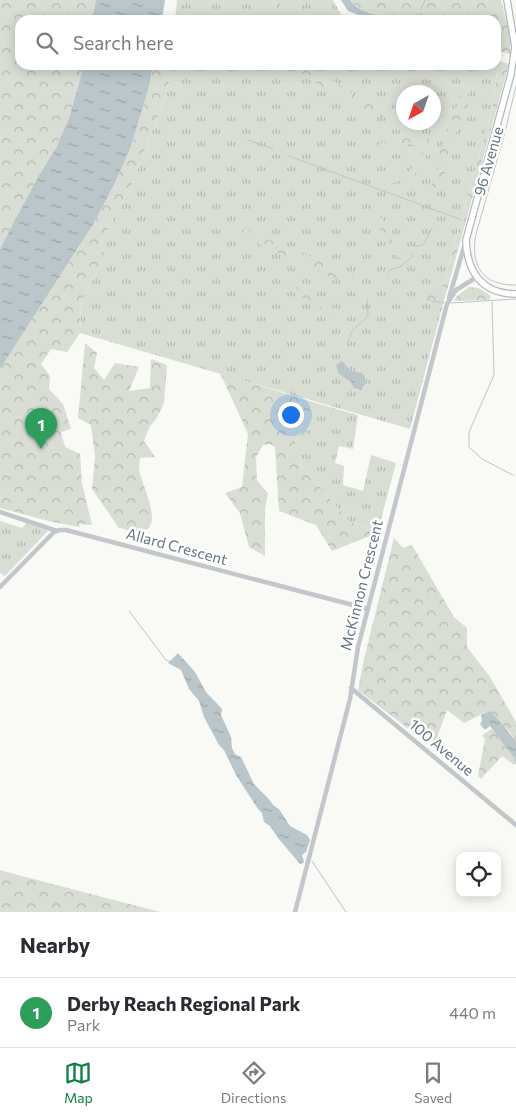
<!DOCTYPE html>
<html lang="en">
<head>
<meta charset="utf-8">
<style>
  body { margin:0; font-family:Commissioner,sans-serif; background:#f7f7f7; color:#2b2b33 }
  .controls { position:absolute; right:15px; bottom:15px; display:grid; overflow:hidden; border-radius:10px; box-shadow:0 2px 12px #0003 }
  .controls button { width:45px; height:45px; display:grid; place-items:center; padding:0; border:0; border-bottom:1px solid #e1e1e2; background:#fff; color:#2b2b33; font:25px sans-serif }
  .compass { position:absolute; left:396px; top:85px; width:45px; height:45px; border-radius:50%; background:#fff; box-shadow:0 2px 12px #0003; rotate:220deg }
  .you { position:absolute; left:290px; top:414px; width:18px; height:18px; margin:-12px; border:4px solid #fff; border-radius:50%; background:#1a73e8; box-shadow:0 0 0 8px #1a73e833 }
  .badge { display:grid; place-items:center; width:32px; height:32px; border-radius:50%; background:#0b8043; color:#fff; font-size:16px; font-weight:700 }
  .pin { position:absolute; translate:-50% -41px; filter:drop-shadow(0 1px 2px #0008) }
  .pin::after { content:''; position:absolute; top:26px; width:18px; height:15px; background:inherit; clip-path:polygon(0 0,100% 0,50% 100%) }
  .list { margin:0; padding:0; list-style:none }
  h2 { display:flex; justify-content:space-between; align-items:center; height:65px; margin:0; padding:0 20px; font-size:21px }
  h2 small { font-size:16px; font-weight:400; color:#7c7c81 }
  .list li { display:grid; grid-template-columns:32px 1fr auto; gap:15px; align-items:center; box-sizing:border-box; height:70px; padding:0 20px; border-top:1px solid #e1e1e2 }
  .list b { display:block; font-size:19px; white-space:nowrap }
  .list p { margin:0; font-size:16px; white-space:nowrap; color:#7c7c81 }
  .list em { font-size:16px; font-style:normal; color:#7c7c81 }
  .icon { flex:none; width:28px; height:28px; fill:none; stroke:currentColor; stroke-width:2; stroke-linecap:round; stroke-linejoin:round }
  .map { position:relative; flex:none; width:516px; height:912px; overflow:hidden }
  .search { position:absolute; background:#fff; box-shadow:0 2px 12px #0003; left:15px; right:15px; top:15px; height:55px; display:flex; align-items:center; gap:12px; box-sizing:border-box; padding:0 18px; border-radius:15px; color:#7c7c81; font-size:19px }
  .sheet { height:135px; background:#fff }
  nav { display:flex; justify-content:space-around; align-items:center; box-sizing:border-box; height:70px; border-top:1px solid #e1e1e2; background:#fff; font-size:14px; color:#7c7c81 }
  nav a { display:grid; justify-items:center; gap:2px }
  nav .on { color:#0b8043 }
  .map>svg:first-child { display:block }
  .grass { fill:url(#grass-tufts); fill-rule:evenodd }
  .forest { fill:url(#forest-crowns) }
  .water { fill:url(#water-ripples) }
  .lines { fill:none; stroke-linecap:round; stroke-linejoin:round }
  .stream { stroke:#bac6ca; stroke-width:1 }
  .major-casing { stroke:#b4b9bd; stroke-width:8 }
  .minor { stroke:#c2c7ca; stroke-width:4.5 }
  .major { stroke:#fff; stroke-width:5.5 }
  .labels { text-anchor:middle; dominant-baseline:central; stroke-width:5; stroke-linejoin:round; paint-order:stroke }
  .street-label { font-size:15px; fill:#647681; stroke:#fff }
</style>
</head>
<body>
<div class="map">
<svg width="516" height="912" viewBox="0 0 516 912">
  <defs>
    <pattern id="grass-tufts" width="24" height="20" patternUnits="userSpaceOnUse" patternTransform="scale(1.25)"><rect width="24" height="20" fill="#d9ded5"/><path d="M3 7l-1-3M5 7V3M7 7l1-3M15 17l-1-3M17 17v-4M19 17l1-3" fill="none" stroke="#b4b9b2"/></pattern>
    <pattern id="forest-crowns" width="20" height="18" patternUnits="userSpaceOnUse" patternTransform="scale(1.25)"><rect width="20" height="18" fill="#d9ded5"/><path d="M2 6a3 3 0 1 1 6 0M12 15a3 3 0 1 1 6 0" fill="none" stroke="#b4b9b2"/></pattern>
    <pattern id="water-ripples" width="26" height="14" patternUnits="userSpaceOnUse" patternTransform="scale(1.25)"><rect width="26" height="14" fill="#bac6ca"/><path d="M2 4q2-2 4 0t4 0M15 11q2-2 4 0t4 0" fill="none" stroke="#9ba5a9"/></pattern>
  </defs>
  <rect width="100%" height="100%" fill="#f9f9f6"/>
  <!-- grass -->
  <g class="grass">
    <path d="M177 0H333L343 18 352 20H175Z"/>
    <path d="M172 65H485L497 72 492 109 437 306 441 312 410 429 80 333 81 301 105 257 101 241 131 187 164 100 171 75ZM404 92H434V122H404Z"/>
    <path d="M316 403 358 415 353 449 339 446 335 463 344 466 343 485 363 491 371 455 396 463 378 531 350 522 303 468 295 443 297 438 308 440V412Z"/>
    <path d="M0 521 22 528 27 522 48 531 5 576 0 573Z"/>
  </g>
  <!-- forest -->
  <g class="forest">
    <path d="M0 0H96L92 20H20V65H84L69 118 56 148 0 249Z"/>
    <path d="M262 0H277L285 9 299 20H287C279 13 268 8 262 0Z"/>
    <path d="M350 0H501L510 35V54L496 50V20H431C405 12 369 23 350 0Z"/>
    <path d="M496 60 509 64 441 312 436 306 437 304 424 300 426 295 438 292 443 285 492 109 497 72 485 65H496Z"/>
    <path d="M153 65H172L171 75 164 100 131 187 101 241 105 257 81 301 80 333 67 352 51 349 41 364 50 376 49 389 63 404 71 429 61 432 65 447 80 454 82 483 92 525 79 524 80 527 52 522 0 508V369L94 223 116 181 130 149 149 87Z"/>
    <path d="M290 65H303L312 69 344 87 363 102 378 104 403 114V119C385 116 360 116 347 101V99L339 93 328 91Z"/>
    <path d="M463 89 468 90V109L461 126 454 135 445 168V176L436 189 431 202 426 203 425 200 438 168 439 154 448 127 427 123 434 122V115L452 119C456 111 459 94 463 89Z"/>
    <path d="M426 135 430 138C429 143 426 147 421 148L410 144 396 145 377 152 374 150 379 144 388 140 396 141 412 137 421 140Z"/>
    <path d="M423 152 427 154 416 174 412 178 384 185V183L386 180 402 177 409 172Z"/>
    <path d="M374 209 378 212 390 234 392 241 407 260 405 261 388 250 386 239 371 212 370 210Z"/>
    <path d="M247 229 256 235 301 252 323 263 335 265 341 272 349 273 353 277 354 284 364 295 363 297 357 295 342 280 329 277 301 259 287 257 259 244 248 239 243 233 244 230Z"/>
    <path d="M295 286 319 301 327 302 343 317 342 319 337 321 322 309 295 293 293 289Z"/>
    <path d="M469 287 479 288 491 296 489 300 454 301 457 296Z"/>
    <path d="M85 343 97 353 94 368 104 380 115 363 139 367 129 391 150 388 151 359 167 365 164 403 157 418 150 426 144 441 155 457 140 458C140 461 139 466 139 470 141 483 167 531 139 532 133 532 125 529 119 528L92 489 95 456 91 425 78 418Z"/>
    <path d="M220 373 316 403 308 413V441L297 438 295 443 303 468 350 522 378 531 370 536 332 551 316 525 279 511 275 447 270 444 263 445 256 457 257 480 268 494 265 508V556L249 547 240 513 225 493 242 487 248 434Z"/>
    <path d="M394 538 403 548 412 545 454 617 467 628V647L490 677 516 722V741L509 731 484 713 464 723 447 710 433 748 358 690 364 659Z"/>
    <path d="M491 729 496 732 516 760V764L514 765 502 756 481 779 478 776 485 739 482 736Z"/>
    <path d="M0 870 18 875 160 912H0Z"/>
  </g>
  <!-- water -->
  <g class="water">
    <path d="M96 0H165L162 20H92Z"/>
    <path d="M341 0H350C367 23 406 13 431 20H372L348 11Z"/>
    <path d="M84 65H153L149 87 130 149 116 181 94 223 0 369V249L37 179 56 148 69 118Z"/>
    <path d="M342 361 351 371 362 373 365 376V384L361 390 354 388 351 382 339 374 336 365Z"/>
    <path d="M178 653 195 672 206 692 222 709 221 715 231 737 232 748 235 754 241 757 254 784 268 798 273 805 279 809 290 826 307 835 310 840 306 852 302 855 304 861 303 863 300 864 278 838 270 826 264 822 262 813 258 809 236 775 224 750 219 745 204 717 199 701 189 689 181 670 168 663Z"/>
    <path d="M491 711 516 741V760L490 726 485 730 480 724 482 721 481 715Z"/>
  </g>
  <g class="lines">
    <!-- stream -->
    <g class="stream">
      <path d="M421 9 425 0"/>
      <path d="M420 20 421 13"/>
      <path d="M516 86 504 136 476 234C470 265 482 286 516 285"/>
      <path d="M248 140 273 149"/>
      <path d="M289 156 462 220"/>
      <path d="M415 246 423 245 432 228"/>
      <path d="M387 273 390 270 400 267 413 256 411 253"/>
      <path d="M427 298 431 301 444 303"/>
      <path d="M492 302 494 375 469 432V447L482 459 513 475"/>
      <path d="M451 303 516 299"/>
      <path d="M347 345 352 331 368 316 367 300"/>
      <path d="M129 611 166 660 171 662"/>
      <path d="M312 861 346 912"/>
    </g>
    <!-- major casing -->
    <g class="major-casing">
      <path id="major" d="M507 0 515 47 511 74 466 240C467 272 482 294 516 294"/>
    </g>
    <!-- minor -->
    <g class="minor">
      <path d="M449 298 466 240"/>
      <path d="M0 512 57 531"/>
      <path d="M0 587 54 532 59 530H66L368 609"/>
      <path d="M351 688 516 825"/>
      <path d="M295 912 350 699 358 647 447 304 456 290 477 277"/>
    </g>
    <!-- major -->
    <use href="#major" class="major"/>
  </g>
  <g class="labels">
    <!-- street labels -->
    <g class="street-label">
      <text transform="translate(488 161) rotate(-74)">96 Avenue</text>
      <text transform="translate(177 546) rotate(15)">Allard Crescent</text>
      <text transform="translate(361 585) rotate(-76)">McKinnon Crescent</text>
      <text transform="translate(442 747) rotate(40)">100 Avenue</text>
    </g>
  </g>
</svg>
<div class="controls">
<button><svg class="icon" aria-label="locate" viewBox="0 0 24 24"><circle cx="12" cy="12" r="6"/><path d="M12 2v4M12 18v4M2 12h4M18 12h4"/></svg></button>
</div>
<svg class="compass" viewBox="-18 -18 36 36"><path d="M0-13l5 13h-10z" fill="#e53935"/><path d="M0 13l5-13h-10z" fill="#7c7c81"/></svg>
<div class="you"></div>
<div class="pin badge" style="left:41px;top:449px;background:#2e9e5b">1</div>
<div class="search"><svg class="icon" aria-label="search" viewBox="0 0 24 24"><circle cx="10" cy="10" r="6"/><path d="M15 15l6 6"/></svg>Search here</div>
</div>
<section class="sheet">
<h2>Nearby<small></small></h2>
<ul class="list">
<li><span class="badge" style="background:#2e9e5b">1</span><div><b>Derby Reach Regional Park</b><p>Park</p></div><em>440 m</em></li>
</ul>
</section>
<nav>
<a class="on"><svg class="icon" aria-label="map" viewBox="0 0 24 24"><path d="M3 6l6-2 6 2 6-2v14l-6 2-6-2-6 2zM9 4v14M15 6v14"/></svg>Map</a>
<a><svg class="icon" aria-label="directions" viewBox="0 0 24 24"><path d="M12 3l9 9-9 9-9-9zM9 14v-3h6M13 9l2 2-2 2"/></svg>Directions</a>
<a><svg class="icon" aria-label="saved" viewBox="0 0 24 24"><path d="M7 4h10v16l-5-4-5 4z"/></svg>Saved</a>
</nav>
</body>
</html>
